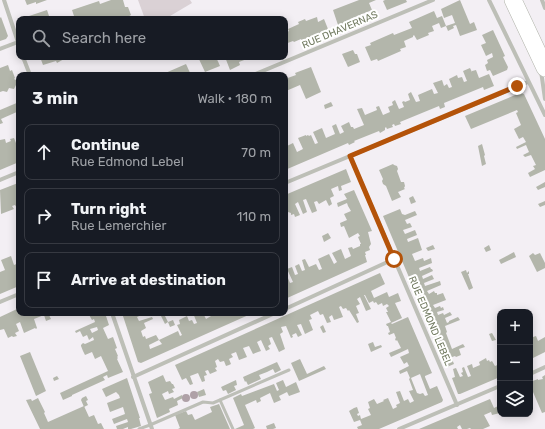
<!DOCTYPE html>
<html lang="en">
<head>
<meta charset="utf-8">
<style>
  body { margin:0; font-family:Rubik,sans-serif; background:#20242c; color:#f1f3f6 }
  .controls { position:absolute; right:12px; bottom:12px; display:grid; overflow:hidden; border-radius:8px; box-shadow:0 2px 10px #0003 }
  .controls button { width:36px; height:36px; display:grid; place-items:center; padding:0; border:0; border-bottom:1px solid #363941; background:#171b24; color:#f1f3f6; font:20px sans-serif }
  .stop { position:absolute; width:12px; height:12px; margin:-9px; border:3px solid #b45309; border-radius:50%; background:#fff }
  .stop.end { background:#b45309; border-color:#fff; box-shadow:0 1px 4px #0008 }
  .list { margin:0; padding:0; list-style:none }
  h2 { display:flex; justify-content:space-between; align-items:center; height:52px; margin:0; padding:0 16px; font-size:17px }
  h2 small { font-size:13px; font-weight:400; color:#9ea1a6 }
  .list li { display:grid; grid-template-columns:26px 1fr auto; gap:12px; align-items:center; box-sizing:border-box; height:56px; margin:0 8px 8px; padding:0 8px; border:1px solid #363941; border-radius:8px }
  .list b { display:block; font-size:15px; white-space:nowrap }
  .list p { margin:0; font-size:13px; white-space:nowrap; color:#9ea1a6 }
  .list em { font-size:13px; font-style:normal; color:#9ea1a6 }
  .icon { flex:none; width:22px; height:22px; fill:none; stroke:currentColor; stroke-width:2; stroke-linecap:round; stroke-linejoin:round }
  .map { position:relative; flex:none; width:545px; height:429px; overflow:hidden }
  .search { position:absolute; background:#171b24; box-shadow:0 2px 10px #0003; left:16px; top:16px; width:272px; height:44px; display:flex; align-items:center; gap:10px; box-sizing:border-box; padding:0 14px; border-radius:8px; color:#9ea1a6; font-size:15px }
  .panel { position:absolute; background:#171b24; box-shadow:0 2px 10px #0003; left:16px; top:72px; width:272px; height:244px; border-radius:8px }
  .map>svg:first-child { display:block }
  .green { fill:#dad1d5 }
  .building { fill:#b3b6ab; fill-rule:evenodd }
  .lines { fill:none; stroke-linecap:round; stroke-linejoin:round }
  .primary-casing { stroke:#b1b4ab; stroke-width:18 }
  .service { stroke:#bdbfb7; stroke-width:3 }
  .minor { stroke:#bdbfb7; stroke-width:4 }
  .primary { stroke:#fff; stroke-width:17 }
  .tree { fill:#afa1a7 }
  .route { stroke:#b45309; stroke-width:5 }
  .labels { text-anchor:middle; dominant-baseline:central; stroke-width:4; stroke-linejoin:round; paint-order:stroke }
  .street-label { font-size:10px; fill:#717a60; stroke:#fff }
</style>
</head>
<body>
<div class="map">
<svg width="545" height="429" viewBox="0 0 545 429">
  <rect width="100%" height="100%" fill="#f3eff4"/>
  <!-- green -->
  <path class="green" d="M138 0H190L192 3 165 19H145Z"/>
  <!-- building -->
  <g class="building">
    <path d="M25 0H47L36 4V2L27 5Z"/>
    <path d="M111 0H123L125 7H128L131 15 124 19H121L120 18 118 19H75L72 10 99 1 100 4Z"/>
    <path d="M359 0H376L369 3 372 10 350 19V21L338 25 333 10Z"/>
    <path d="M385 0H406L407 2 387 10 383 1Z"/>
    <path d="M460 0 470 24 474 22 477 30 460 36 456 25 453 26 454 28 448 31 446 26 455 23 452 15 444 18 441 9Z"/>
    <path d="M47 10 50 19H27L26 17Z"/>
    <path d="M434 11 437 18 442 16 446 26 441 28 439 23 432 26 434 31 428 33 429 35 417 40 414 35 413 36V37L404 41 406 47 400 49 401 51 378 61 377 59 371 61 365 47 371 45 370 43 393 33 394 35 412 28 409 22Z"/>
    <path d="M1 17 8 36 6 39 0 41V18Z"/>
    <path d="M317 17 318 22 324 19 328 29 302 41 301 39 294 42 293 41 285 44V33L289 31 288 29 299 24 298 22 305 19 306 21Z"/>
    <path d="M493 30 505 56 503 57 508 67 507 70 493 76 490 70 487 71 485 65 488 63 487 60 493 57 492 53 486 56 481 45 486 43 482 35Z"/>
    <path d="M353 50 355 54H357L360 62 348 67 342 54Z"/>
    <path d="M40 57H63L64 59 57 63 56 61 43 65Z"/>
    <path d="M198 57H216L220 66 205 72Z"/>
    <path d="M225 57H252L239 62 240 65 230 70Z"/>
    <path d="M186 64 191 75H164L163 74Z"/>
    <path d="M8 65 10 71 12 70 15 78 14 79 18 81 14 89 9 88 7 92 3 91 0 92V68Z"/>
    <path d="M311 67 321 92 306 99 300 85 286 91 285 79 296 75 295 73Z"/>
    <path d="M470 68 472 72V71L476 70 479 78 489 74 494 86 484 90 483 87 444 103 445 107 440 109 439 106 400 122 401 124 395 126 394 124 392 125 393 127 387 129 386 127 385 128V130L380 133 379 131 354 141 355 142 349 145 348 143 285 170V157L286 156 285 153V147L293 143 297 152 303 149 298 138 306 135V136L308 135 309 136 311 135 315 144 318 143 313 132 322 128 326 138 335 134 332 126 336 124 340 134 344 132 341 126 349 122 351 127H353L354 129 364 125 357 109 362 108 365 115 377 110 376 107 379 106 383 115 390 112 388 107 393 105 392 102 395 100 399 109 404 107 402 102 404 101 405 102 410 100 408 94 411 92 416 102 420 101 418 95 432 89 434 94 438 93 433 83 442 80 444 86 447 84 449 88 452 87 449 79 457 75 458 78 462 77 464 82 467 81 463 71Z"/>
    <path d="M520 93 524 94 545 139V170L530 177 528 173 535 169 533 166 536 165 531 155 525 157 523 155 529 152 526 145 517 149 516 147 526 142 523 137 519 139 514 129 521 125 516 113 518 112 517 110 471 129 465 116Z"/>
    <path d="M19 102V111L1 119 3 123 0 124V110Z"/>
    <path d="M331 102 333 106 325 109 324 105Z"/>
    <path d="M14 138 16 143 19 142V162L0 170V140L5 139 6 143 11 141 10 139Z"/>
    <path d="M482 144 485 155 484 156 486 164 482 166 478 146Z"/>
    <path d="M393 164 394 165 397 166 398 169 397 171 401 182H404L405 186 404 188 405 189 398 192 401 197 392 201 386 186 383 184 382 181 383 179 379 170Z"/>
    <path d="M346 169 351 182 341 186 342 190 339 191 338 186 331 189 334 196 330 198 332 204 329 206 326 200 319 204 317 201 314 202 317 211 312 213 306 199 303 200 307 212 303 214 298 202 295 204 300 215 295 217 294 214 291 215V213L288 212 287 209H285V195Z"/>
    <path d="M545 182V187L538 190 536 187Z"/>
    <path d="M18 183 19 186V207L17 208 15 205 12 206 14 209 1 214 0 190Z"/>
    <path d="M354 190 372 231 368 232 371 244 369 247 370 250 365 252 366 255H365L367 262 285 299V285H286L285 283V271L290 283 293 282 287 269 292 267 295 275 298 274 295 266 299 264 302 271 305 270 302 260 305 259 309 267 316 264 319 270 322 269 318 259 329 254 334 264 337 262 332 253 341 249 345 259 351 256 348 248 352 247 353 249 360 246V244H361L358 237 360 236 358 233 349 238 344 226 341 227 340 223 347 220 344 214 351 211 348 206 347 203 338 207 337 203 347 199 344 194Z"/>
    <path d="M413 196 416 202 411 204 409 198Z"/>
    <path d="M545 201V205L540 207 538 204Z"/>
    <path d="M400 209 402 214 405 215 415 211 417 215 405 220 407 224 410 223 412 227 403 230 405 234 415 230 417 235 407 239 408 242 418 238 422 250 412 254 415 261 423 258 424 261 431 258 432 263 419 268 420 271 430 267 431 269H432L433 271 422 276 423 279 432 275 434 279 424 283 425 286 440 281 441 285 427 291 429 294 434 291 435 293H437V295L443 293 446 300 433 305 435 308 440 306 441 308 443 307 444 310 437 312 438 315 443 313 444 315 450 312 452 315 445 318 447 323 449 322V321L458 317 460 320 445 326 447 332 446 333 452 349 463 344 465 347 459 349 461 355 456 357 455 356 444 360 383 216Z"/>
    <path d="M328 233 331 238 324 242 322 236Z"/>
    <path d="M433 245 435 249 428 251 426 248Z"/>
    <path d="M489 245 491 250 486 252 484 248Z"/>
    <path d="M514 252 516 257 501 264 499 260Z"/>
    <path d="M533 253 535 255 540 253 545 263V268L537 272 529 256Z"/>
    <path d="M11 256 14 265 19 263V286L0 294V272L5 270 1 260Z"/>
    <path d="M466 270 467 273 469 271V274H468L473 288 469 290 461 272Z"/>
    <path d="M380 273 385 284 371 291 374 298 387 292 389 297 398 293 401 301 395 303 402 318 391 323 392 324 408 317 432 373 425 376V377L430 389 437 386 443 400 442 402 379 429H358L357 427 362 425 360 420 354 422 349 411 354 408 357 407 359 413 357 414 358 416 360 415 361 419 371 415 368 409 370 408 368 402 374 399 377 404 384 401 383 400 388 398 393 409 397 407 396 405 400 403 396 392 400 391 404 401 408 399 410 403 414 401 409 391 413 390 409 379 410 378 407 371 400 374 399 371 409 366 407 362 404 364 400 357 409 353 408 349 391 357 389 353 401 348 397 340 396 341 395 339 396 338 394 333 389 335 388 333 390 332 388 326H387L386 324 391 322 386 312H388L386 308 389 306 387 304 383 306 382 303 378 305 376 302 374 303 373 301 369 303 365 295H364L371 309 366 311 360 297 357 299 360 304 356 306 359 313 356 314 359 322 357 323 349 310 348 311 346 308 343 309 341 306 339 307 343 317 334 320 332 315 329 317 331 322 327 323 323 314 320 315 318 311 310 315 312 319 309 320 313 330 305 334 301 324 297 325 302 335 298 337 296 333 292 335 293 337 291 338 286 326 281 327 283 332 280 334 285 349 279 352 272 337 269 338 271 344 268 346 270 349 266 351 261 340 257 342 261 351 258 352 253 354 249 346 243 348 247 357 239 360 236 352 231 354 233 357 229 359 231 364 229 365 226 366 224 361 220 362 218 359 215 361 217 367 215 368 217 371 210 374 208 370 205 371 207 375 204 376 205 381 202 382 198 373 190 376 193 384 190 385 186 378 182 380 175 365ZM420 374 428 395 425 396 423 393 420 394 417 393 411 378Z"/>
    <path d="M17 309H19V313H48L51 319 46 321 44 315 34 319 37 328 36 329 35 328 24 333 20 322 16 324 19 331 15 333 17 336 13 337 12 336 8 338 4 329 0 330V317Z"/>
    <path d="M88 313H105L109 325 103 328 108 339 113 337 117 348 115 349 118 356 117 357 118 358 117 359 123 372 108 378 107 375 103 377 105 380 72 395V396L63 400 60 393 108 371 101 356 95 359 92 352 85 355 83 351 81 346V345L83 343 85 344 94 340 93 337 89 340 87 335 83 337 80 331 76 333 75 331 95 322 94 319 92 320ZM97 327 98 330 92 333 90 329Z"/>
    <path d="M122 313H146L137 317 139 321 152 317 153 319 144 323 146 328 141 331 143 337 145 336 146 339 156 335 159 340 149 345 150 349 162 344 159 340 178 331 180 336 182 335 177 325 180 324 179 320 187 316 189 321 192 320 194 324 197 323 193 313H203L206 319 211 316 210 313H215L216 316 219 315 218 313H253L141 363 138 362Z"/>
    <path d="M164 314 168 322 165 324 161 316Z"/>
    <path d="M173 320 175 325 170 327 168 322Z"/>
    <path d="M323 325 326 332 323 333 320 327Z"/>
    <path d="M492 333 496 340 492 341 489 334Z"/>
    <path d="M536 336 538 341 545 337V352L533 358 530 351V338Z"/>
    <path d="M373 342 375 347 381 345 382 347 371 352 368 344Z"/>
    <path d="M30 352 46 391 36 396 20 356Z"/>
    <path d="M486 358 487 361 489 360 490 362 492 361 495 366 500 364V377L460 394H458L452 378 455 377 453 369 456 368 460 377 463 376 461 373 463 372 462 368 464 367 468 377 471 376 467 366 472 364 473 368 480 365 479 362Z"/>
    <path d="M300 359 307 374 324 366 326 369 299 381 291 363Z"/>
    <path d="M452 359 454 364 447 367 444 362Z"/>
    <path d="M277 362 281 370 275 373 273 369 267 372 259 375 261 379 248 385 246 381 245 382 243 377Z"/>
    <path d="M163 375 166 382 170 381 172 384H173L175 388 172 389 174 392 169 394 168 391 162 394 165 400 173 397 174 399 182 395 183 398 177 401 178 405 169 409 170 412 157 418 149 394 152 393 148 382Z"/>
    <path d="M545 375V412L542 413 533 392 530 393V382L538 379V380L543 379 542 377Z"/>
    <path d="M57 376 59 379 54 381 53 378Z"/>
    <path d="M127 378 140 418H139L141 426 131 429H128V427L123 429H117L116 426 128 422 127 419 114 424 112 419 125 414 123 407 110 412 107 403 120 398 119 395 116 392 106 397 102 389Z"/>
    <path d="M236 380 237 385 234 386 236 390 228 394 226 390 223 391 221 387Z"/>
    <path d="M283 380 286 387 296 382 300 392 289 396 287 392 279 396 281 400 274 403 270 393 260 398 261 401 257 403 256 400 245 405 255 428 253 429H235L244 425 233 398 241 394 242 396 274 384 277 391 279 390 276 383Z"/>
    <path d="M204 389 206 395 199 397 197 392Z"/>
    <path d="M86 396 88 400 86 401 88 405 84 407 81 400 82 398Z"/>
    <path d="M38 398 45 412 44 413 48 422 84 406 89 417 94 415 98 424 101 423 104 429H40L26 400 31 399 32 401Z"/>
    <path d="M490 399 494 408 500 405V413L492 415 491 412 484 415 490 426 483 429H471L470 428 467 429H462L460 425 457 427 458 429H419Z"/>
    <path d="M219 404 230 429H178L180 428 175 415 186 411 188 415 192 414 195 420 212 412 210 407Z"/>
    <path d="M274 423 276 428 273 429H267L266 426Z"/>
  </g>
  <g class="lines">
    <!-- primary casing -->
    <g class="primary-casing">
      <path id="primary" d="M513 0 545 68"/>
    </g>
    <!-- service -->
    <g class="service">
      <path d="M220 400 233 429"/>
      <path d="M139 429 150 425 203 402 213 403 289 370"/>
    </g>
    <!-- minor -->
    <g class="minor">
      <path d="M4 0 19 45"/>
      <path d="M489 0 545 115"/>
      <path d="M542 0 545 8"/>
      <path d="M0 49 18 42"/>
      <path d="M23 57 30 75"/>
      <path d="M541 71 545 99"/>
      <path d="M253 75 433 0"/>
      <path d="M350 156 457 405"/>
      <path d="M0 180 19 172"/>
      <path d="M285 183 528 82"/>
      <path d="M0 302 19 294"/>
      <path d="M285 309 394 259"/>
      <path d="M112 313 152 429"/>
      <path d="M530 374 545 367"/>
      <path d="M133 377 275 313"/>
      <path d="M399 429 500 386"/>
    </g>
    <!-- primary -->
    <use href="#primary" class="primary"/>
  </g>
  <!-- trees -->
  <g class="tree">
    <circle cx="194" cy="395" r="4"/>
    <circle cx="186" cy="398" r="4"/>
  </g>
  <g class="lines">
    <!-- route -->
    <path class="route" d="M394 259 350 156 517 86"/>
  </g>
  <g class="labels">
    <!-- street labels -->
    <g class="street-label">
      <text transform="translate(340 30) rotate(-23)">RUE DHAVERNAS</text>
      <text transform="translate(430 321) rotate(67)">RUE EDMOND LEBEL</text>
    </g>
  </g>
</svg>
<div class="controls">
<button>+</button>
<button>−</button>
<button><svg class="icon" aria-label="layers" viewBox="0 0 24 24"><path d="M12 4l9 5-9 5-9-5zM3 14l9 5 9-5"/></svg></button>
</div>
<div class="stop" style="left:394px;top:259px"></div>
<div class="stop end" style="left:517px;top:86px"></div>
<div class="search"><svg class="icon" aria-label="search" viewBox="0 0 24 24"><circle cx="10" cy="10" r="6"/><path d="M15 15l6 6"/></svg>Search here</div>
<section class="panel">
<h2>3 min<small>Walk · 180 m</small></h2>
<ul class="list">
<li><svg class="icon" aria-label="ahead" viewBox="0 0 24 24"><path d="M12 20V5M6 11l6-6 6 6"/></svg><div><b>Continue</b><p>Rue Edmond Lebel</p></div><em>70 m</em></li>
<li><svg class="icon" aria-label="right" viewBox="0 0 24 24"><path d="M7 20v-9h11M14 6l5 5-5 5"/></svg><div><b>Turn right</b><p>Rue Lemerchier</p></div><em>110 m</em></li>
<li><svg class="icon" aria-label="arrive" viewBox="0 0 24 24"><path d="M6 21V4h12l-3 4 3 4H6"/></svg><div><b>Arrive at destination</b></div></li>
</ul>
</section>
</div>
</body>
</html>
